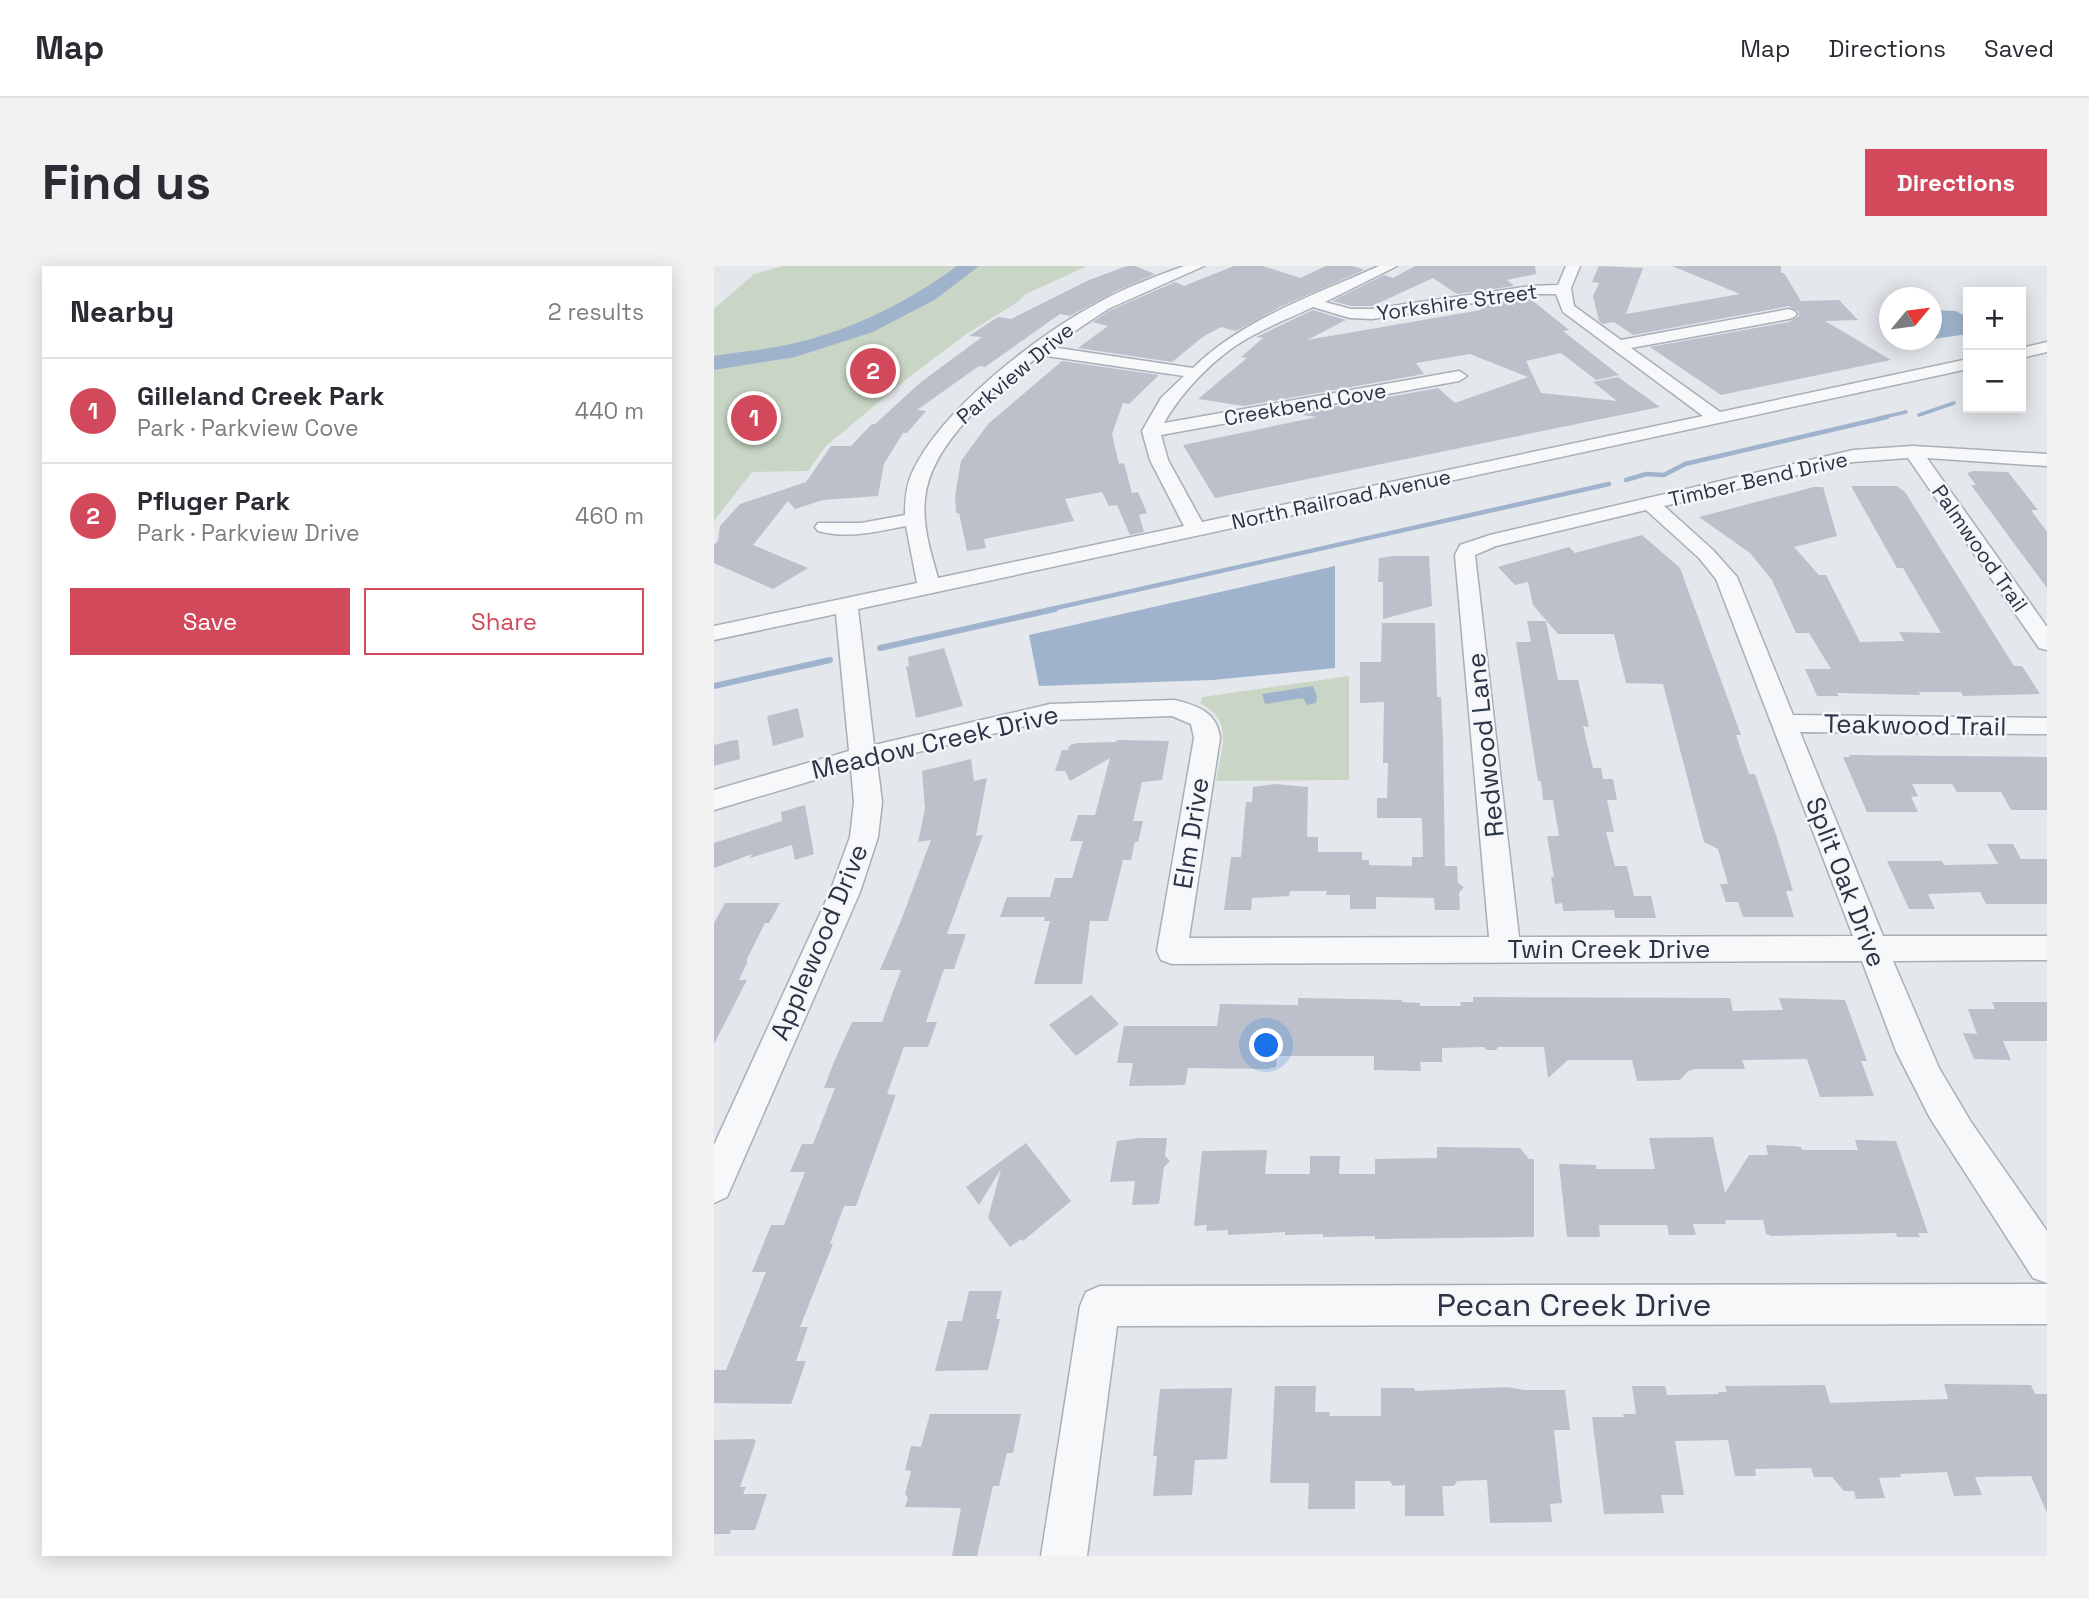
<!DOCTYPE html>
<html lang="en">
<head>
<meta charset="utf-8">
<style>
  body { margin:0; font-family:"Space Grotesk",sans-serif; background:#f2f2f3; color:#2b2b33 }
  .controls { position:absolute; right:21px; top:21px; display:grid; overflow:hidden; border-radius:0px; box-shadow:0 4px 18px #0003 }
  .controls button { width:63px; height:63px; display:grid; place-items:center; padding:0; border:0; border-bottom:2px solid #e1e1e2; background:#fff; color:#2b2b33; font:35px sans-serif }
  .compass { position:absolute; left:1165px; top:21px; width:63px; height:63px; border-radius:50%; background:#fff; box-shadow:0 4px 18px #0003; rotate:61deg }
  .you { position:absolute; left:553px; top:780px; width:24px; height:24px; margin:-18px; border:5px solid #fff; border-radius:50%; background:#1a73e8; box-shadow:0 0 0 10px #1a73e833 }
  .badge { display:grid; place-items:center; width:46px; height:46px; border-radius:50%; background:#d1495b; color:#fff; font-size:23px; font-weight:700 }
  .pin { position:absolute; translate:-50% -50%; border:4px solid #fff; box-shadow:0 2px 7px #0006 }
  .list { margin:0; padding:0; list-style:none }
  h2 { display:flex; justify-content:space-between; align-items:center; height:91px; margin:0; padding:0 28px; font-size:30px }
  h2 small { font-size:23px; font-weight:400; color:#7c7c81 }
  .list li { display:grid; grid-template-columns:46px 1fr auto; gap:21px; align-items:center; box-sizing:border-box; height:105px; padding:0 28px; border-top:2px solid #e1e1e2 }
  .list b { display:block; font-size:26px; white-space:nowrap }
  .list p { margin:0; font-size:23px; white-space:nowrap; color:#7c7c81 }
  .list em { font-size:23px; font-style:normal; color:#7c7c81 }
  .actions { display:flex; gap:14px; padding:21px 28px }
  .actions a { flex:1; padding:16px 0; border:2px solid #d1495b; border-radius:0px; text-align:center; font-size:24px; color:#d1495b }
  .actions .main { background:#d1495b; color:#fff }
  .map { position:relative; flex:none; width:1333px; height:1290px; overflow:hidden; border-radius:0px }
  header { display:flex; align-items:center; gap:42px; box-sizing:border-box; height:98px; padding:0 35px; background:#fff; border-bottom:2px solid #e1e1e2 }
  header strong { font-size:33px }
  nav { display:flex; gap:38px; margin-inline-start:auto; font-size:24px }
  .intro { display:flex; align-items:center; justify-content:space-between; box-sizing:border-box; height:168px; padding:0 42px }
  h1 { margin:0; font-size:49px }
  .button { padding:18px 32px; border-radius:0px; background:#d1495b; color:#fff; font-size:24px; font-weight:700 }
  main { display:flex; gap:42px; padding:0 42px }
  aside { flex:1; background:#fff; border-radius:0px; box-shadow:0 4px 18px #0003 }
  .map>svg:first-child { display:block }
  .green { fill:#c9d6c5 }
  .water { fill:#9fb4cc }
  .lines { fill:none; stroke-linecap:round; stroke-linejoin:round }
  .stream-far2 { stroke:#9fb4cc; stroke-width:3.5 }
  .stream-far1 { stroke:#9fb4cc; stroke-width:4.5 }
  .stream { stroke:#9fb4cc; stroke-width:6 }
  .river { fill:#9fb4cc; fill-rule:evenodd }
  .building { fill:#bbc0ca }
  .minor-casing { stroke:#a9aeb7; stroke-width:3 }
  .minor { fill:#f7f8fa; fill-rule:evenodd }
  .labels { text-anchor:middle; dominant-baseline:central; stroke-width:5; stroke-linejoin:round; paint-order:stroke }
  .far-street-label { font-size:21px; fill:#2b3445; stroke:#f4f6f9 }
  .street-label { font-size:26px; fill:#2b3445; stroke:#f4f6f9 }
  .near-street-label { font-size:32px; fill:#2b3445; stroke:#f4f6f9 }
</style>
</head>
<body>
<header>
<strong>Map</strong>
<nav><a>Map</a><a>Directions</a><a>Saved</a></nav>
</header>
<div class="intro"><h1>Find us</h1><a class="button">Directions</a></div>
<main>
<aside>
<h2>Nearby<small>2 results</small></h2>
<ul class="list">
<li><span class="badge">1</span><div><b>Gilleland Creek Park</b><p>Park · Parkview Cove</p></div><em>440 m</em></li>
<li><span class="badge">2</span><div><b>Pfluger Park</b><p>Park · Parkview Drive</p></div><em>460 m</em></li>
</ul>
<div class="actions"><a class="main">Save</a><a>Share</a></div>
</aside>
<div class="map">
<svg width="1333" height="1290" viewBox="0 0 1333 1290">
  <rect width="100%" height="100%" fill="#e4e7ec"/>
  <!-- green -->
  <g class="green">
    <path d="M69 0H373L310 29 305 35 251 69 194 112 112 180 94 205 38 206 0 255V43L40 8Z"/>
    <path d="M635 410V514L502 515C507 483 521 455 486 437L489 431Z"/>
  </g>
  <!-- water -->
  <g class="water">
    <path d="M1218 44 1242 45 1254 52V68L1219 73Z"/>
    <path d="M621 300V402L499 414 325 420 315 369Z"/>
    <path d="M599 420 603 431 602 437 593 439 589 432 551 438 548 428Z"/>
  </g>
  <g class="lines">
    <!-- stream-far2 -->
    <g class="stream-far2">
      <path d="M1205 149 1240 137"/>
      <path d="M1165 152 1192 146"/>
    </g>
    <!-- stream-far1 -->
    <g class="stream-far1">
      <path d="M912 214 932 208 950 209 971 198 1173 151"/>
      <path d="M333 344 895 218"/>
    </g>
    <!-- stream -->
    <g class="stream">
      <path d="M166 382 341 343"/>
      <path d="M0 420 116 394"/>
    </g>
    <!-- river -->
    <path class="river" d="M243 0H265L222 33 159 66 81 91 0 104V90C27 85 54 84 81 77 140 63 194 36 243 0Z"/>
  </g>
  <!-- building -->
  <g class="building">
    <path d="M413 0H421L441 8 402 25 356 50 346 48 271 101 265 100 203 144 212 145 193 167H189L170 198 164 230 109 234 81 243 74 235 39 279 94 302 59 323 0 297V279L4 275 6 260 26 238 92 216 117 180H137L158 158H161L207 116 268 71 255 70 284 51 297 53 375 14Z"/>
    <path d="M520 0H549L586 12 612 0H639L650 4 566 41 522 65 507 61 490 70 458 96 364 82 394 60 379 56 395 45 461 16 470 20Z"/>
    <path d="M701 0H821L822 8 793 14 800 20 743 28 719 12 658 40H637L618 35 670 9 679 12Z"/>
    <path d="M885 0 929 2 912 48 1026 28 958 0H1067V7H1070L1087 35 1125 34 1144 54 1111 55 1177 94 1007 129 936 81 1075 56 1085 50V46L1075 40 919 69 900 56 889 58 885 55 879 30 885 17 878 16Z"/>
    <path d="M814 31 855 64 849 65 905 109 882 114 847 87 812 95 827 127 903 135 879 116 904 111 946 141 501 232 469 179 603 151 580 148 724 122 741 137 814 111 756 88 702 97 710 108 530 140 484 133 533 92 527 91 549 72 542 71 599 44 632 54 593 74 767 44 760 40Z"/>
    <path d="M348 95 445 109 415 138 409 137 398 168 405 198 410 197 418 227 424 226 433 247 425 249 430 266 416 269 403 239 395 240 388 226 351 233 360 255 270 273 272 282 253 285 245 247H242L241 230 247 195 274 158Z"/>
    <path d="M1260 205 1294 206 1324 244H1317L1333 266V322L1257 219H1262L1253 207Z"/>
    <path d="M1137 220H1183L1191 226 1300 400H1308L1326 428 1249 430 1247 426H1205L1206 429 1123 427 1125 430H1103L1091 403H1117L1095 367H1082L1058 314 1036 287 985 251 1100 221H1109L1123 270 1080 281 1105 309H1112L1146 376 1190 375 1185 366 1227 367 1189 302H1183Z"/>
    <path d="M928 269 966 302 1027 469H1022L1035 508H1041L1062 569 1079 625H1072L1080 651H1029L1024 636H1012L1006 618H1014L1004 583 990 576 949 418 912 417 900 368H844L819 339 814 316 801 319 784 301 855 281 861 287Z"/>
    <path d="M680 290H715L718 340 669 353V316H664L665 292Z"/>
    <path d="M813 355H832L844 414H864L875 461 869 460 879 502H887L889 513H899L903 534H893L900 566H892L901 600H913L920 630H937L942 652H901L900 644 849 645 848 637 841 638 837 611H840L833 570H845L839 534H829L827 515H824L802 376H817Z"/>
    <path d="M668 357H721L723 431H727L729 475 731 600H743L744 617 750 621 745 627 746 644H721L720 632 662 631V643H636V629H612L613 625H576L575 630 538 632 537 644H510L517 591H527L532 536H538L539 521 561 518 594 521 593 571H604V586H648V594H655V599L698 600V591H709L708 552H663V532H673L674 497H669L670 436 646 437V396H667Z"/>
    <path d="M230 382 249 440 202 452 192 401 195 400 194 391Z"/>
    <path d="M84 442 90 471 59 480 53 450Z"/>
    <path d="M20 474H24L26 493 0 500V479Z"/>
    <path d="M403 474 455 475 448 514 428 516 419 555H429L424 576H421L417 594H409L394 655H376L368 718H320L336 655H330L331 651H286L293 631H336L341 612H358L369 575H356L364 549H381L396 492 356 515 351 505H341L348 484H354L356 479 364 477 402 476Z"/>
    <path d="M1135 489 1333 491V544H1297L1287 526H1243L1238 518H1198L1204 530 1197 531 1204 546H1153L1129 491H1136Z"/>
    <path d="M257 493 260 515 273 512 262 570 269 569 233 668H252L240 703H230L212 756H223L214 781H190L173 828 182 829 142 940H130L116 978H119L86 1061H94L82 1095H92L77 1138 0 1137V1104H12L52 1006H38L57 959H70L91 906H76L88 878H99L121 822H110L120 796 138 756H168L187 704H166L188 652 217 574 204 576 211 543 208 505Z"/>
    <path d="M91 539 100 588 81 594 78 579 36 592 38 588 0 602V577L68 555 67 546Z"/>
    <path d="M1273 578H1299L1307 593H1333V638H1272L1266 626 1214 628 1221 643H1195L1173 595H1228L1230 599 1284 598Z"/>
    <path d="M11 637H66L55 657H51L32 695H34L25 714H33L0 778V657Z"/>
    <path d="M377 729 405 758 362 790 335 759Z"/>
    <path d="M759 731 1016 732 1019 745 1069 744 1065 732 1131 734 1153 795H1147L1160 830 1106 831 1093 793 1028 794 1031 803H981L974 805 966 814 923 815 918 794H854L834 812 830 781H784L782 784H773L770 781 728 782V796H706L707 805 660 804V790H563L562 801 553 803 474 802 471 819 415 820 419 797H403L410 760H503L506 738 584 739V732L644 733 688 734V736L706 737V740H747L746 736H759Z"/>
    <path d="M1278 736H1333V775H1289L1297 794 1260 793 1249 767 1263 768 1254 743H1281Z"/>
    <path d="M999 871 1011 927 1035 889H1054L1052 879 1077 880 1087 881 1088 884H1144L1141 874 1182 875 1214 967H1204L1206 971H1183L1182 967 1058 970 1052 968 1049 954H1011L1012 958H979L982 969H955L953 959H885L886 971H853L845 898 882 899V903H941L935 872Z"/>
    <path d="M426 872H453L451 890 456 895 450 901 445 938 418 939 421 915 396 916 403 875Z"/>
    <path d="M312 877 357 935 309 975 307 973 296 981 274 952 287 903 265 939 252 921Z"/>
    <path d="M723 881 806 882 815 893H820V971L661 973V970L609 971V968L571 969V966L514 969V964L492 965 493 959 480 960 488 885 553 884 551 908H596V890H626L625 908H661V893L723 892Z"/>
    <path d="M255 1025H288L282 1053H286L274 1104 221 1105 234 1055H248Z"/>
    <path d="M1230 1118 1317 1119 1321 1128H1333V1247L1317 1210 1261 1211 1268 1229 1240 1230 1233 1206 1186 1208 1187 1211 1165 1212 1171 1232 1142 1233 1140 1225H1130L1118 1211H1100L1097 1202 1041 1203 1042 1210H1021L1014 1174 961 1175 970 1229H947L950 1247 890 1248 878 1151H910L909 1148H922L918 1120H951L953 1129 1005 1128 1004 1126H1013L1011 1120 1111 1119 1116 1137 1234 1133Z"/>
    <path d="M561 1120H602L601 1146H616L615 1150H667V1122H700L701 1125 794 1121 810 1124H851L856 1164H840L848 1237 836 1238 838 1256 776 1257 773 1214 743 1215 740 1220H728L730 1250H691V1219L679 1220 676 1215H641V1243H594L595 1217H556Z"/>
    <path d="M518 1122 513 1193 481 1194 478 1229 439 1230 443 1190H439L446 1123Z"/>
    <path d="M216 1148H307L299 1187H293L285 1220H279L263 1290H238L247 1242 191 1241 194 1232 191 1228 197 1205 191 1204 197 1180 207 1181Z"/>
    <path d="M39 1173 42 1175 26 1221H32L29 1228H53L41 1264H17L16 1268H0V1174Z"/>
  </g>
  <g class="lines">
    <!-- minor casing -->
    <g class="minor-casing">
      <g id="minor">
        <path d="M470 0H490L394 43 337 81 479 102C530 52 601 29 665 0H683L611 36 637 43H658L817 20 844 19 852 0H866L857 22 860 40 907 74 1075 43 1080 45 1083 48 1080 51 1075 53 917 82 1006 146 1254 93V103L144 343 160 479 336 438 461 434C484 440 503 446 506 472L475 672 775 671 741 289 746 279 776 269 1139 184 1199 180 1333 188V200L1213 192 1333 361V384L1325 382 1194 192 1139 196 950 240 999 284 1023 311 1079 449 1333 452V468L1086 466 1169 670H1333V694L1179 695 1225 802 1257 856 1333 965V1017L1319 1012 1216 852 1182 785 1148 695 458 698 447 694 443 685 480 472 477 458 458 450 336 454 163 496 168 536 164 571 146 626 13 931 0 937V879L116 626 136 571 140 536 137 503 0 544V524L135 485 122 348 0 374V360L203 317 192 260C162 266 133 273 104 265L101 261 104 257H147L191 249C191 234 192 220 198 207 226 145 322 70 382 38 410 22 440 11 470 0ZM817 28H842L849 46 989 150 488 256 454 194 447 169 745 115 753 110 745 105 450 157C468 125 502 90 534 72 555 60 578 51 599 41L636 52 658 53ZM326 89 470 110 447 132 428 165 436 194 470 260 224 312C217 287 208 260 211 233 216 176 284 122 326 89ZM932 244 985 292 1002 313 1139 670 805 671 761 289 782 280Z"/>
        <path d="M1333 76V86L1307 92V82Z"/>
        <path d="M1333 1018V1058L403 1060 373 1290H327L366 1040 372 1026 386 1020Z"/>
      </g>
    </g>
    <!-- minor -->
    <use href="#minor" class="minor"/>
  </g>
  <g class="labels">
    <!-- far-street labels -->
    <g class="far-street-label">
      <text transform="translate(743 36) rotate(-8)">Yorkshire Street</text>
      <text transform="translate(301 107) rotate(-40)">Parkview Drive</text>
      <text transform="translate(591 138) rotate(-10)">Creekbend Cove</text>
      <text transform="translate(1044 213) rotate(-13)">Timber Bend Drive</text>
      <text transform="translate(627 233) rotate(-12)">North Railroad Avenue</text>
      <text transform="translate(1266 282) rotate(55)">Palmwood Trail</text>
    </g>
    <!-- street labels -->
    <g class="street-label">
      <text transform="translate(1201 459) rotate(1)">Teakwood Trail</text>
      <text transform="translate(221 476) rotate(-13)">Meadow Creek Drive</text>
      <text transform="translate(771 479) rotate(-96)">Redwood Lane</text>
      <text transform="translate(477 567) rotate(-81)">Elm Drive</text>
      <text transform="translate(1132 616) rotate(69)">Split Oak Drive</text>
      <text transform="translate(105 676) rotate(-67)">Applewood Drive</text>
      <text x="895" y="683">Twin Creek Drive</text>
    </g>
    <!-- near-street labels -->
    <g class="near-street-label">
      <text x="860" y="1039">Pecan Creek Drive</text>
    </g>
  </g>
</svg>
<div class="controls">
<button>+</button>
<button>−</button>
</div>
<svg class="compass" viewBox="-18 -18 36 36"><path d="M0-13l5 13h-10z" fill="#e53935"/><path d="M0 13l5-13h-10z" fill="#7c7c81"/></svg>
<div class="you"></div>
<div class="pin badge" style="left:40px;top:152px">1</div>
<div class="pin badge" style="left:159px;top:105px">2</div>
</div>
</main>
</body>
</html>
